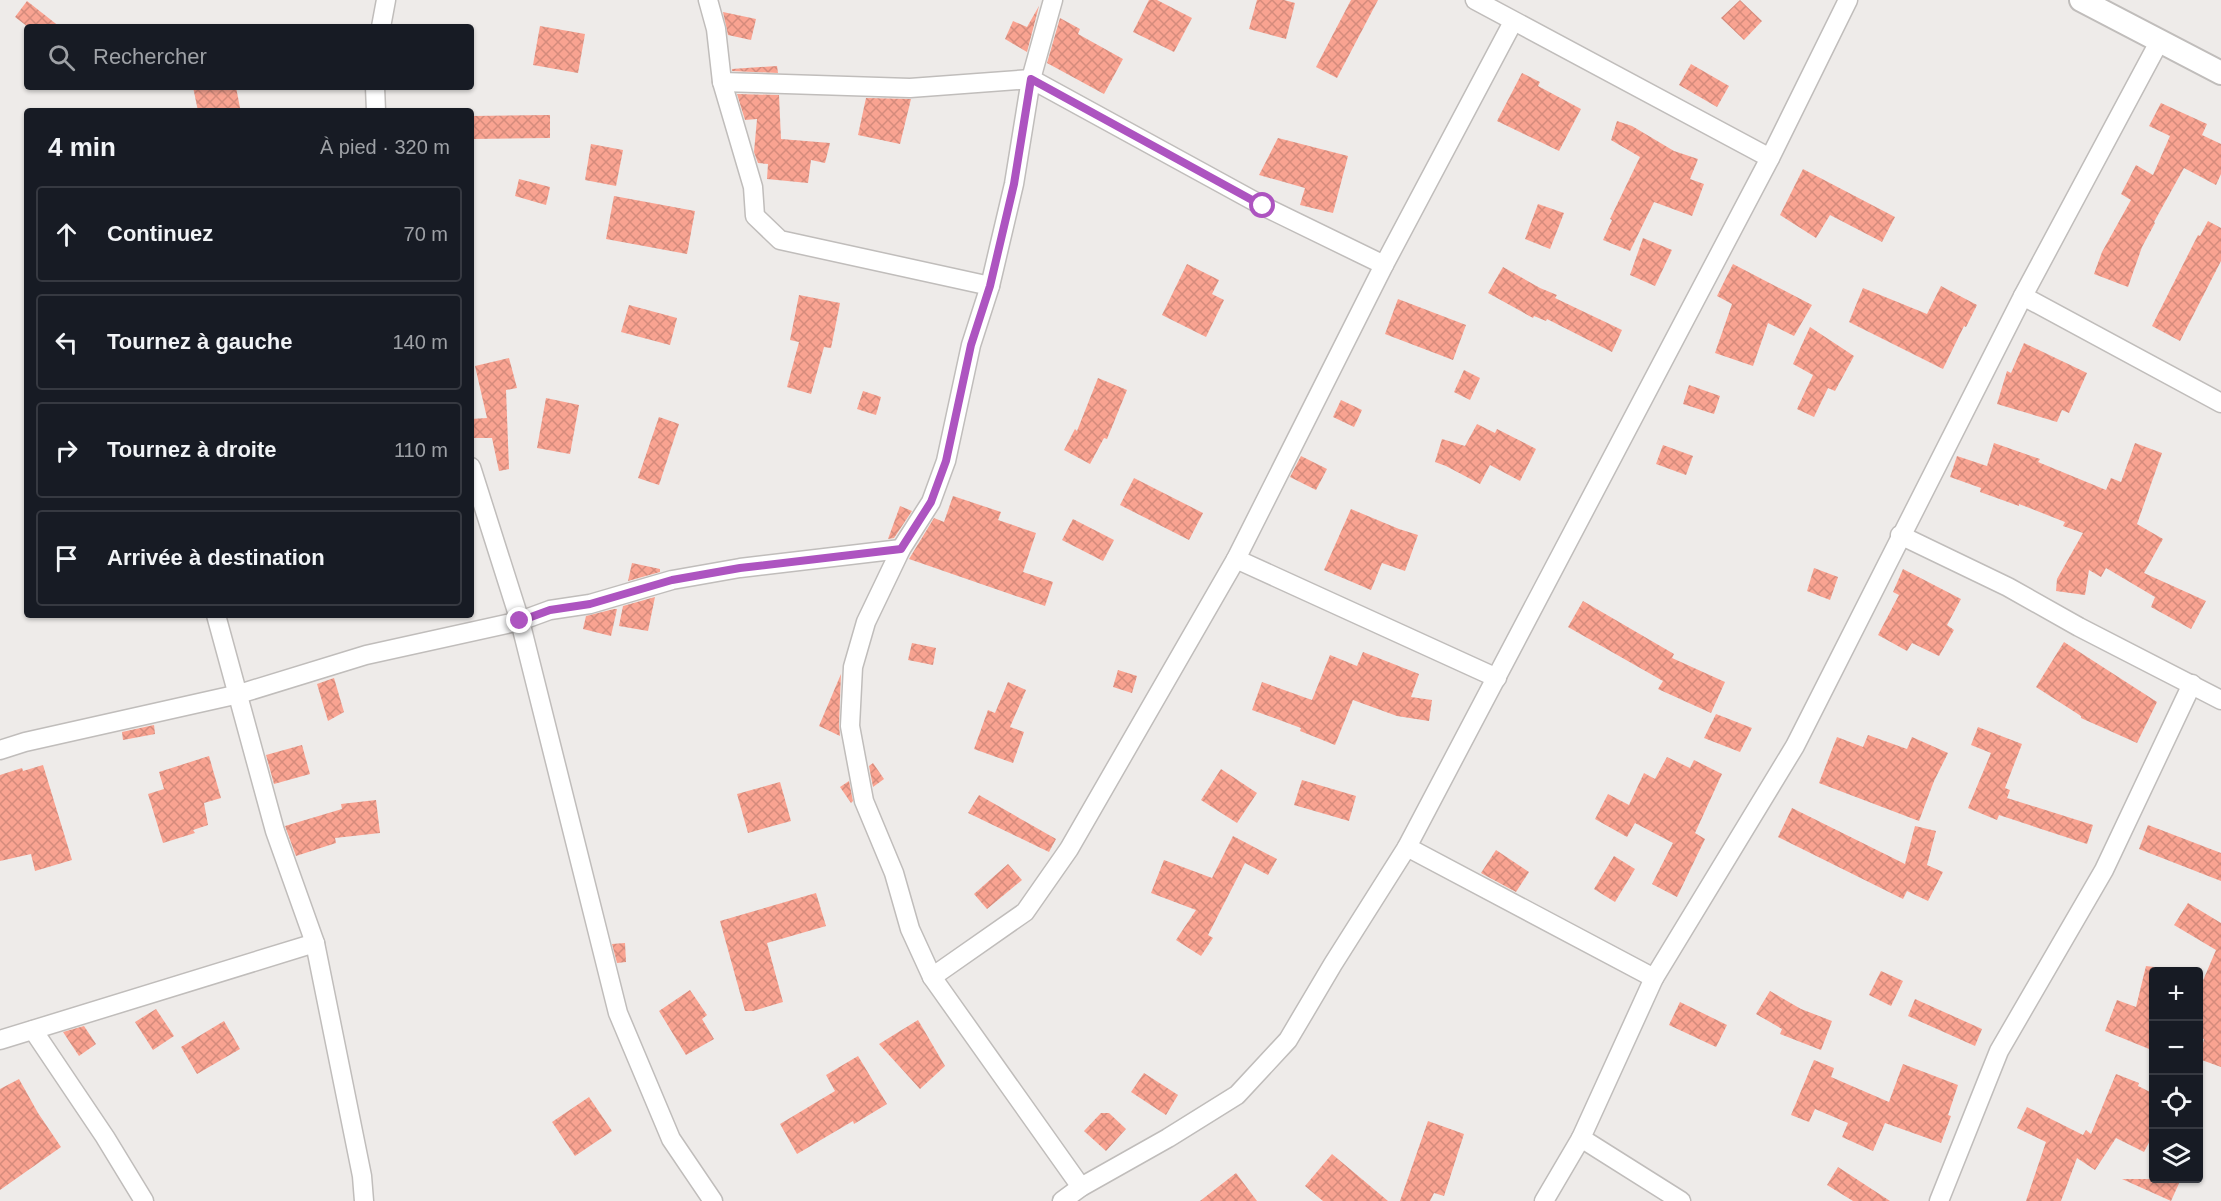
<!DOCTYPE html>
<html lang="fr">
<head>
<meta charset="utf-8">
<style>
  body { margin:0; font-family:Arial,sans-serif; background:#20242c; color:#f1f3f6 }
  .controls { position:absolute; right:18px; bottom:18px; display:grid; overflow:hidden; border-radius:6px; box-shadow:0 2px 4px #0004 }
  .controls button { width:54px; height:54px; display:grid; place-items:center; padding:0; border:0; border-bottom:2px solid #363941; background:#171b24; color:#f1f3f6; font:30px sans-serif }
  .stop { position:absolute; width:18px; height:18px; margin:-14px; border:4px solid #ad54c0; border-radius:50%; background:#fff }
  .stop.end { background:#ad54c0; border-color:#fff; box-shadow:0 2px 6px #0008 }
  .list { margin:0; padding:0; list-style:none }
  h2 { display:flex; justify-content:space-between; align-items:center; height:78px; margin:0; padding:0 24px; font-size:26px }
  h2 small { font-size:20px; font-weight:400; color:#9ea1a6 }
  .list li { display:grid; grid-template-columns:39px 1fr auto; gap:18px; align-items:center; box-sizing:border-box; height:96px; margin:0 12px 12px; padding:0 12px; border:2px solid #363941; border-radius:6px }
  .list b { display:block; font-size:22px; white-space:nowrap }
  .list em { font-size:20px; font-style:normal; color:#9ea1a6 }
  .icon { flex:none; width:33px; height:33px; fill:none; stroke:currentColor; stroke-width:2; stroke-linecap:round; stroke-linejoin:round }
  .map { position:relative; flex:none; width:2221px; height:1201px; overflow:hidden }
  .search { position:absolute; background:#171b24; box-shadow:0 2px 4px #0004; left:24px; top:24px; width:450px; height:66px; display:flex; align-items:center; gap:15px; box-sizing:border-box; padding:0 21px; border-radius:6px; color:#9ea1a6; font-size:22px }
  .panel { position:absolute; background:#171b24; box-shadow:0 2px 4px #0004; left:24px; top:108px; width:450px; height:510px; border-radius:6px }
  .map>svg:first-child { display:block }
  .building { fill:url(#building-cross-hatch) }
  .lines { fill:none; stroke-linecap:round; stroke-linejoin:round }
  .minor-casing { stroke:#c0bdbb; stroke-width:21 }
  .tertiary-casing { stroke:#c0bdbb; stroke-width:26 }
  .minor { stroke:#fff; stroke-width:18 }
  .tertiary { stroke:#fff; stroke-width:22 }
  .route { stroke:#ad54c0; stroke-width:8 }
</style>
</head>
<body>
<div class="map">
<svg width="2221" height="1201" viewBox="0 0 2221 1201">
  <defs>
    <pattern id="building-cross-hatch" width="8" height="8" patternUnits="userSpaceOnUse" patternTransform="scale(1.5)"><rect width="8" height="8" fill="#f9a391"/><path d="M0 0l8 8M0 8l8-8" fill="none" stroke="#d48b7c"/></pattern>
  </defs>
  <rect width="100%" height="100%" fill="#eeebe9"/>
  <!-- building -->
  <g class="building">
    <path d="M1149 0H1157L1192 18 1174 52 1133 32Z"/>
    <path d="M1257 0H1284L1295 3 1286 39 1249 29Z"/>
    <path d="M1351 0H1378L1337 78 1316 67Z"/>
    <path d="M1740 0 1762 21 1744 40 1721 18Z"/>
    <path d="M27 1 60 27H28L15 17Z"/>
    <path d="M1039 6 1027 52 1005 39 1013 21 1027 27Z"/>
    <path d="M723 12 756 19 751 40 728 35Z"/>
    <path d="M1060 18 1080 29 1078 34 1123 59 1104 94 1047 63Z"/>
    <path d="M540 26 585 34 578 73 533 65Z"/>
    <path d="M1691 64 1729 86 1717 107 1679 85Z"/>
    <path d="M777 66 778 73 732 71V69Z"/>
    <path d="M1522 73 1540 82 1538 86 1581 109 1559 151 1497 121Z"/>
    <path d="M193 87H236L240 108 227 111H198Z"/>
    <path d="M737 94 779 95 781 139 830 143 825 163 811 160 808 183 767 179 768 164 758 163 754 152 757 119 745 120Z"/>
    <path d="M866 98 911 99 900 144 858 135Z"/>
    <path d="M2161 103 2207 124 2202 135 2221 144V174L2216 185 2184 168 2154 222 2155 223 2142 247 2128 287 2094 274 2102 252 2131 200 2121 194 2136 165 2153 175 2170 136 2149 126Z"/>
    <path d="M550 115V138L471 139V116Z"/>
    <path d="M1617 121 1632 126 1674 151 1698 159 1690 179 1704 184 1692 216 1654 202 1630 251 1603 240 1612 220 1610 219 1640 157 1611 140Z"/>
    <path d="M1278 138 1348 156 1333 213 1300 205 1305 188 1259 175Z"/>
    <path d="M591 144 623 150 616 186 585 180Z"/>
    <path d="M1803 169 1895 217 1882 242 1830 215 1816 238 1780 215Z"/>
    <path d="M519 179 550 187 546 205 515 196Z"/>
    <path d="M614 196 695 211 687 254 606 239Z"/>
    <path d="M1538 204 1564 213 1550 249 1525 239Z"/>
    <path d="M2208 221 2221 228V261L2180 341 2152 326 2198 235 2200 236Z"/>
    <path d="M1643 238 1672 250 1655 286 1630 275Z"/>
    <path d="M1187 264 1219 280 1212 294 1224 300 1206 337 1162 315Z"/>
    <path d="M1733 264 1812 305 1794 336 1768 323 1753 366 1715 353 1732 304 1717 296Z"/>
    <path d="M1503 267 1540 288 1557 295 1555 298 1622 330 1612 352 1547 319 1546 321 1534 316 1533 318 1488 293Z"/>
    <path d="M1941 286 1977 305 1966 327 1964 326 1943 369 1849 322 1863 288 1927 314Z"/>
    <path d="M799 295 840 303 831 348 824 347 811 394 787 387 799 342 790 340Z"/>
    <path d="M1398 299 1466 325 1453 360 1385 334Z"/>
    <path d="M629 305 677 318 670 345 621 332Z"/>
    <path d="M1810 327 1854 356 1835 391 1828 388 1814 417 1797 409 1813 375 1793 364Z"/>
    <path d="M2024 343 2087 373 2069 413 2062 410 2057 422 1997 404 2007 371 2011 373Z"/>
    <path d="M509 358 517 388 506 390 509 469 499 471 492 438H471V419L487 418 475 366Z"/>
    <path d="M1464 370 1480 378 1470 400 1454 392Z"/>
    <path d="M1098 378 1127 390 1107 439 1104 438 1090 464 1064 450 1075 429 1077 431Z"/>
    <path d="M1689 385 1720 396 1714 414 1683 404Z"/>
    <path d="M863 391 881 397 876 415 857 409Z"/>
    <path d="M546 398 579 405 570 454 537 448Z"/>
    <path d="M1341 400 1362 410 1354 427 1333 417Z"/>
    <path d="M659 417 679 424 659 485 638 478Z"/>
    <path d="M1477 424 1495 433 1497 429 1536 449 1520 481 1490 465 1480 484 1446 466 1435 462 1442 439 1465 446Z"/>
    <path d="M1994 443 2040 459 2038 462 2106 490 2111 478 2121 482 2135 443 2162 453 2137 524 2163 539 2144 573 2206 601 2191 629 2151 607 2155 597 2106 568 2101 577 2089 570 2085 595 2056 591 2057 579 2083 533 2063 526 2065 522 2019 504V506L1980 492 1981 488 1950 477 1957 456 1987 466Z"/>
    <path d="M1663 445 1693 456 1686 475 1656 464Z"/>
    <path d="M1301 456 1327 469 1316 490 1290 477Z"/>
    <path d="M1134 478 1203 513 1189 540 1120 505Z"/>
    <path d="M953 496 1001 512 998 520 1036 533 1023 572 1053 582 1045 606 909 559 934 518 944 522Z"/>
    <path d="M900 506 912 511 894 538 888 539Z"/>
    <path d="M1351 509 1399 529 1418 535 1405 571 1382 563 1371 590 1324 570Z"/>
    <path d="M1073 519 1114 540 1103 561 1062 540Z"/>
    <path d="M632 563 660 569V572L628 581Z"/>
    <path d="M1814 568 1838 577 1830 600 1807 591Z"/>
    <path d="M1903 569 1961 599 1947 625 1954 630 1939 656 1912 643 1907 651 1878 635 1899 595 1893 592Z"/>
    <path d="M655 597 648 631 619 626 623 606Z"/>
    <path d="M1583 601 1674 654 1672 658 1725 682 1711 713 1658 689 1663 681 1568 627Z"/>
    <path d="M614 609H617L611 636 583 629 586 616Z"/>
    <path d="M2064 642 2157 702 2137 743 2081 718V716L2036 687Z"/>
    <path d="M912 643 936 648 933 665 908 660Z"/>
    <path d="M1363 652 1419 674 1411 697 1432 700 1429 721 1397 716 1353 700 1335 745 1300 731 1301 728 1252 710 1262 682 1312 700 1330 655 1357 666Z"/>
    <path d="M1118 670 1137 676 1132 693 1113 687Z"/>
    <path d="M841 674 839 725 840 736 819 726Z"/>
    <path d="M334 678 344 712 328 721 317 684Z"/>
    <path d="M1008 682 1026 690 1010 727 1024 732 1013 763 974 749 988 710 995 713Z"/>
    <path d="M1716 714 1752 728 1740 752 1704 738Z"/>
    <path d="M154 725 155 734 123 740 122 732Z"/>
    <path d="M1978 727 2022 744 2005 788 2010 790 2007 798 2093 825 2087 844 1999 815 1997 820 1968 808 1991 753 1971 745Z"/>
    <path d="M1868 735 1907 749 1912 737 1948 753 1934 781 1919 821 1819 783 1837 737 1863 747Z"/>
    <path d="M302 745 310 774 274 784 266 755Z"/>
    <path d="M209 756 221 798 204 803 208 825 193 830 195 833 163 843 148 794 164 789 159 772Z"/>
    <path d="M1667 757 1690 768 1694 760 1722 774 1695 833 1705 839 1677 897 1652 884 1673 843 1635 823 1627 837 1595 819 1608 794 1629 805 1644 773 1655 779Z"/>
    <path d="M873 763 884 779 873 787 869 766Z"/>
    <path d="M43 765 72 860 35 871 31 854 0 861V775L22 768 23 771Z"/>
    <path d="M1221 769 1257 793 1237 823 1201 800Z"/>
    <path d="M1302 780 1356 796 1349 821 1294 805Z"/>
    <path d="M849 781 853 801 851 803 840 787Z"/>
    <path d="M780 782 791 821 748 833 737 794Z"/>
    <path d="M979 795 1056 839 1049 852 968 813Z"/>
    <path d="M376 800 380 833 335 838 336 843 296 856 285 826 342 809 341 804Z"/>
    <path d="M1792 808 1905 864 1915 826 1936 831 1927 865 1943 872 1928 901 1907 891 1903 899 1778 837Z"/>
    <path d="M2148 825 2221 853V881L2139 849Z"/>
    <path d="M1233 836 1277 859 1268 875 1245 863 1208 935 1213 938 1201 956 1176 940 1196 910 1151 893 1164 860 1212 878Z"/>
    <path d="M1496 850 1529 872 1516 892 1481 873Z"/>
    <path d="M1614 856 1635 869 1615 902 1594 889Z"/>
    <path d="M1008 864 1022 880 987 909 974 894Z"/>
    <path d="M816 893 826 926 767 943 783 1002 753 1011H745L720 921Z"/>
    <path d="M2188 903 2221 923V1067L2199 1059 2204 1039 2199 1037V990L2216 950 2174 925Z"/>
    <path d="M625 943 626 962 617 963 612 944Z"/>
    <path d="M2146 966 2154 967V1051L2105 1031 2117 1000 2136 1007Z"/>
    <path d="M1881 971 1903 981 1891 1006 1869 995Z"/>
    <path d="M690 990 707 1015 702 1019 714 1039 686 1055 659 1011Z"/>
    <path d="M1770 991 1801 1009 1832 1021 1821 1050 1780 1034 1782 1029 1756 1014Z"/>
    <path d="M1915 999 1982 1029 1975 1046 1908 1016Z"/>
    <path d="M1680 1002 1727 1025 1716 1047 1669 1025Z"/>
    <path d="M156 1009 174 1036 153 1050 135 1022Z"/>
    <path d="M918 1020 945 1066 920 1089 879 1044Z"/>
    <path d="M224 1021 240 1049 197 1074 181 1047Z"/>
    <path d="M84 1026 96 1044 79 1056 63 1032Z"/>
    <path d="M858 1056 887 1104 854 1124 853 1121 797 1154 780 1124 835 1091 826 1075Z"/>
    <path d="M1814 1060 1834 1068 1831 1077 1889 1102 1903 1064 1958 1085 1948 1115 1951 1116 1941 1143 1885 1123 1873 1151 1842 1137 1848 1123 1815 1109 1809 1122 1791 1115Z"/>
    <path d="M1144 1073 1178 1095 1166 1115 1131 1092Z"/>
    <path d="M2116 1074 2139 1083 2138 1086 2154 1094V1133L2144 1152 2116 1138 2095 1170 2077 1158 2061 1201H2026L2046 1142 2017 1128 2027 1107 2083 1135 2086 1130 2091 1134Z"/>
    <path d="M19 1079 38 1113 61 1147 0 1190V1089Z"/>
    <path d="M589 1097 612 1131 575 1156 552 1122Z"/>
    <path d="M1101 1113H1109L1126 1129 1106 1151 1084 1131Z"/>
    <path d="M1428 1121 1464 1134 1444 1196 1434 1193 1430 1201H1400Z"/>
    <path d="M1332 1154 1388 1201H1323L1305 1186Z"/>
    <path d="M1838 1167 1890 1201H1853L1827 1185Z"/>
    <path d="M1236 1173 1257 1201H1200Z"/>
    <path d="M2122 1179H2181L2171 1201Z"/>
  </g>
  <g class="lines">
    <!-- minor casing -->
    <g class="minor-casing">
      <g id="minor">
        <path d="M708 0 716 29 722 82 753 187 755 216 780 240 990 286"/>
        <path d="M1053 0 1031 79 1014 184 990 286 971 345 946 461 931 502 901 549 866 622 853 667 850 726 864 801 894 873 910 929 932 977 1081 1187"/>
        <path d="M1475 0 1770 158"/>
        <path d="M381 27 386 0"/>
        <path d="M722 82 910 88 1031 79 1263 206 1384 265"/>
        <path d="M375 87 376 111"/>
        <path d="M2023 296 2221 403"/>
        <path d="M471 467 520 621 618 1013 671 1139 713 1201"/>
        <path d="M1900 535 2008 587 2079 627 2221 700"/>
        <path d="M1236 559 1497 678"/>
        <path d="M216 615 275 831 315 943 362 1176 364 1201"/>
        <path d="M0 750 25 742 239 694 366 655 520 621 550 610 590 604 672 580 740 568 901 549"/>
        <path d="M1407 847 1654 978"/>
        <path d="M932 977 1025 912 1069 849 1236 559 1384 265 1513 22"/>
        <path d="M33 1030 105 1137 144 1201"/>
        <path d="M0 1040 315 943"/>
        <path d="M1062 1201 1081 1187 1168 1138 1237 1095 1288 1040 1333 964 1407 847 1770 158 1848 0"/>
        <path d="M1544 1201 1581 1138"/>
        <path d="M1681 1201 1581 1138 1654 978 1795 746 2023 296 2159 42"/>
        <path d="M1939 1201 1999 1051 2104 870 2192 684"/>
      </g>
    </g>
    <!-- tertiary casing -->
    <g class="tertiary-casing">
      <path id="tertiary" d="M2081 0 2221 73"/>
    </g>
    <!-- minor -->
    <use href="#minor" class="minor"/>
    <!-- tertiary -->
    <use href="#tertiary" class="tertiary"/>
  </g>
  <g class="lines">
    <!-- route -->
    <path class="route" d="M520 621 550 610 590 604 672 580 740 568 901 549 931 502 946 461 971 345 990 286 1014 184 1031 79 1263 206"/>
  </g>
</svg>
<div class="controls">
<button>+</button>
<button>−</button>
<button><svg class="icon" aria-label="locate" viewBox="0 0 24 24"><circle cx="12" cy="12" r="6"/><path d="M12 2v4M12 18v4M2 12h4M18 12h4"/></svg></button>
<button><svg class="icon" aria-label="layers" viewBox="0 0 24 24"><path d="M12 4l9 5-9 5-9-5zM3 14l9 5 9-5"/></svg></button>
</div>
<div class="stop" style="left:1263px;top:206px"></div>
<div class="stop end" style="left:520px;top:621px"></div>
<div class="search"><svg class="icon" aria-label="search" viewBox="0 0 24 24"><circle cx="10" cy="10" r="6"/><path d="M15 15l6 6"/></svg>Rechercher</div>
<section class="panel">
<h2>4 min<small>À pied · 320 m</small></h2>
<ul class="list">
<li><svg class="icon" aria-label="ahead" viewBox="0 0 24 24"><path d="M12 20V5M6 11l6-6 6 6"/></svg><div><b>Continuez</b></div><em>70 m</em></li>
<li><svg class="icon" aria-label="left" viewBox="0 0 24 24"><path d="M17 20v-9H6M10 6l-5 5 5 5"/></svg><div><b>Tournez à gauche</b></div><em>140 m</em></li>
<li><svg class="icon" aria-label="right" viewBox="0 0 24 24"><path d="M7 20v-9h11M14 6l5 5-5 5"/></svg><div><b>Tournez à droite</b></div><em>110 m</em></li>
<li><svg class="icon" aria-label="arrive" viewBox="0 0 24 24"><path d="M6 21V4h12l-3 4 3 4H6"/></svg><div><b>Arrivée à destination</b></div></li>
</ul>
</section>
</div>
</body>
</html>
